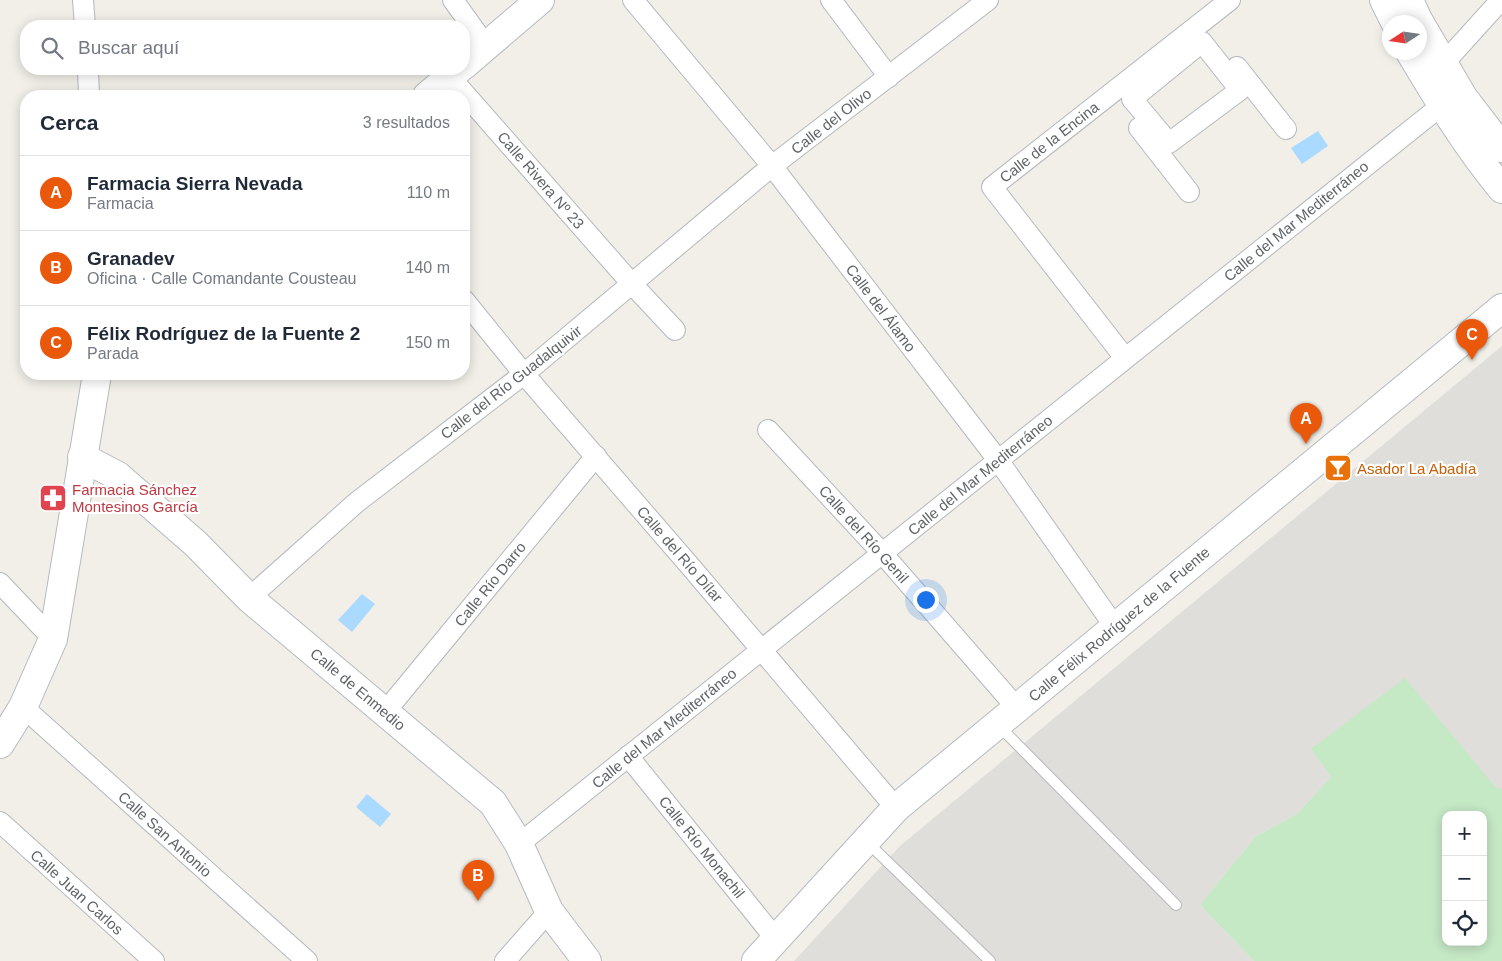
<!DOCTYPE html>
<html lang="es">
<head>
<meta charset="utf-8">
<style>
  body { margin:0; font-family:Arial,sans-serif; background:#f2f2f3; color:#1f2937 }
  .controls { position:absolute; right:15px; bottom:15px; display:grid; overflow:hidden; border-radius:10px; box-shadow:0 2px 12px #0003 }
  .controls button { width:45px; height:45px; display:grid; place-items:center; padding:0; border:0; border-bottom:1px solid #e0e1e3; background:#fff; color:#1f2937; font:25px sans-serif }
  .compass { position:absolute; left:1382px; top:15px; width:45px; height:45px; border-radius:50%; background:#fff; box-shadow:0 2px 12px #0003; rotate:258deg }
  .you { position:absolute; left:925px; top:599px; width:18px; height:18px; margin:-12px; border:4px solid #fff; border-radius:50%; background:#1a73e8; box-shadow:0 0 0 8px #1a73e833 }
  .badge { display:grid; place-items:center; width:32px; height:32px; border-radius:50%; background:#ea580c; color:#fff; font-size:16px; font-weight:700 }
  .pin { position:absolute; translate:-50% -41px; filter:drop-shadow(0 1px 2px #0008) }
  .pin::after { content:''; position:absolute; top:26px; width:18px; height:15px; background:inherit; clip-path:polygon(0 0,100% 0,50% 100%) }
  .list { margin:0; padding:0; list-style:none }
  h2 { display:flex; justify-content:space-between; align-items:center; height:65px; margin:0; padding:0 20px; font-size:21px }
  h2 small { font-size:16px; font-weight:400; color:#747a83 }
  .list li { display:grid; grid-template-columns:32px 1fr auto; gap:15px; align-items:center; box-sizing:border-box; height:75px; padding:0 20px; border-top:1px solid #e0e1e3 }
  .list b { display:block; font-size:19px; white-space:nowrap }
  .list p { margin:0; font-size:16px; white-space:nowrap; color:#747a83 }
  .list em { font-size:16px; font-style:normal; color:#747a83 }
  .icon { flex:none; width:28px; height:28px; fill:none; stroke:currentColor; stroke-width:2; stroke-linecap:round; stroke-linejoin:round }
  .map { position:relative; flex:none; width:1502px; height:961px; overflow:hidden }
  .search { position:absolute; background:#fff; box-shadow:0 2px 12px #0003; left:20px; top:20px; width:450px; height:55px; display:flex; align-items:center; gap:12px; box-sizing:border-box; padding:0 18px; border-radius:20px; color:#747a83; font-size:19px }
  .panel { position:absolute; background:#fff; box-shadow:0 2px 12px #0003; left:20px; top:90px; width:450px; height:290px; border-radius:20px }
  .map>svg:first-child { display:block }
  .industrial { fill:#e0deda }
  .green { fill:#c5e8c5; fill-rule:evenodd }
  .water { fill:#aadaff }
  .lines { fill:none; stroke-linecap:round; stroke-linejoin:round }
  .lane-casing { stroke:#b5b8bc; stroke-width:12 }
  .street-casing { stroke:#b5b8bc; stroke-width:22 }
  .secondary-casing { stroke:#b6babf; stroke-width:30 }
  .lane { stroke:#fff; stroke-width:10 }
  .street { stroke:#fff; stroke-width:20 }
  .secondary { stroke:#fff; stroke-width:28 }
  .labels { text-anchor:middle; dominant-baseline:central; stroke-width:4.5; stroke-linejoin:round; paint-order:stroke }
  .street-label { font-size:15px; fill:#5f6368; stroke:#fff }
  .food-label { font-size:15px; fill:#c56008; stroke:#fff; text-anchor:start }
  .health-label { font-size:15px; fill:#be3a42; stroke:#fff; text-anchor:start }
</style>
</head>
<body>
<div class="map">
<svg width="1502" height="961" viewBox="0 0 1502 961">
  <rect width="100%" height="100%" fill="#f1efe8"/>
  <!-- industrial -->
  <path class="industrial" d="M1502 346V795L1311 749 1331 777 1297 814 1256 836 1200 905 1254 961H794L900 846Z"/>
  <!-- green -->
  <path class="green" d="M1405 678 1497 789 1502 788V961H1254L1200 905 1256 836 1297 814 1331 777 1311 749ZM1446 815H1483V942H1446Z"/>
  <!-- water -->
  <g class="water">
    <path d="M1318 131 1328 146 1302 164 1291 148Z"/>
    <path d="M362 594 375 604 352 632 338 620Z"/>
    <path d="M367 794 391 814 380 827 356 807Z"/>
  </g>
  <g class="lines">
    <!-- lane casing -->
    <g class="lane-casing">
      <g id="lane">
        <path d="M998 725 1176 905"/>
        <path d="M866 841 990 961"/>
      </g>
    </g>
    <!-- street casing -->
    <g class="street-casing">
      <g id="street">
        <path d="M83 0 85 26"/>
        <path d="M453 0 486 46"/>
        <path d="M633 0 772 166 998 460 1115 627"/>
        <path d="M831 0 889 77"/>
        <path d="M1202 42 1240 90 1169 143 1132 99Z"/>
        <path d="M1443 64 1501 0"/>
        <path d="M1237 67 1286 129"/>
        <path d="M88 69 89 96"/>
        <path d="M450 77 632 284 675 330"/>
        <path d="M1139 128 1189 192"/>
        <path d="M464 300 524 374 690 566 896 808"/>
        <path d="M1125 358 992 187 1230 0"/>
        <path d="M768 430 882 553 1017 708"/>
        <path d="M0 583 53 639"/>
        <path d="M249 598 357 502 524 374 772 166 988 0"/>
        <path d="M23 707 307 961"/>
        <path d="M385 712 596 456"/>
        <path d="M628 756 775 938"/>
        <path d="M0 822 154 961"/>
        <path d="M519 844 1442 105"/>
        <path d="M505 961 549 911"/>
      </g>
    </g>
    <!-- secondary casing -->
    <g class="secondary-casing">
      <g id="secondary">
        <path d="M1384 0 1395 22"/>
        <path d="M1409 0 1419 22"/>
        <path d="M1420 23 1463 97 1502 148"/>
        <path d="M1410 52C1438 99 1467 147 1502 189"/>
        <path d="M464 65 540 0"/>
        <path d="M427 96 459 69"/>
        <path d="M82 457 118 476 196 544 249 598 493 803 519 844 549 911 587 961"/>
        <path d="M0 744 23 707 53 639 97 374"/>
        <path d="M756 961 896 808 1502 308"/>
      </g>
    </g>
    <!-- lane -->
    <use href="#lane" class="lane"/>
    <!-- street -->
    <use href="#street" class="street"/>
    <!-- secondary -->
    <use href="#secondary" class="secondary"/>
  </g>
  <!-- icons -->
  <defs>
    <g id="bar-square" transform="scale(1.4375)"><rect x="-9" y="-9" width="18" height="18" rx="4" fill="#e8710a" stroke="#fff"/><path d="M-6-5H6L.8 .8V4.5H3.5V6h-7V4.5H-.8V.8Z" fill="#fff"/></g>
    <g id="pharmacy-square" transform="scale(1.4375)"><rect x="-9" y="-9" width="18" height="18" rx="4" fill="#e0444e" stroke="#fff"/><path d="M-2-6h4v4h4v4h-4v4h-4v-4h-4v-4h4Z" fill="#fff"/></g>
  </defs>
  <g fill-rule="evenodd">
    <use href="#bar-square" x="1338" y="468"/>
    <use href="#pharmacy-square" x="53" y="498"/>
  </g>
  <g class="labels">
    <!-- street labels -->
    <g class="street-label">
      <text transform="translate(831 121) rotate(-38)">Calle del Olivo</text>
      <text transform="translate(1049 142) rotate(-38)">Calle de la Encina</text>
      <text transform="translate(541 180) rotate(49)">Calle Rivera Nº 23</text>
      <text transform="translate(1296 221) rotate(-39)">Calle del Mar Mediterráneo</text>
      <text transform="translate(881 308) rotate(53)">Calle del Álamo</text>
      <text transform="translate(511 382) rotate(-38)">Calle del Río Guadalquivir</text>
      <text transform="translate(980 475) rotate(-39)">Calle del Mar Mediterráneo</text>
      <text transform="translate(864 534) rotate(48)">Calle del Río Genil</text>
      <text transform="translate(680 554) rotate(49)">Calle del Río Dílar</text>
      <text transform="translate(490 584) rotate(-51)">Calle Río Darro</text>
      <text transform="translate(1119 624) rotate(-40)">Calle Félix Rodríguez de la Fuente</text>
      <text transform="translate(358 689) rotate(40)">Calle de Enmedio</text>
      <text transform="translate(664 728) rotate(-39)">Calle del Mar Mediterráneo</text>
      <text transform="translate(165 834) rotate(42)">Calle San Antonio</text>
      <text transform="translate(702 847) rotate(51)">Calle Río Monachil</text>
      <text transform="translate(77 892) rotate(42)">Calle Juan Carlos</text>
    </g>
    <!-- food labels -->
    <g class="food-label">
      <text x="1357" y="468">Asador La Abadía</text>
    </g>
    <!-- health labels -->
    <g class="health-label">
      <text x="72" y="489">Farmacia Sánchez<tspan x="72" dy="17">Montesinos García</tspan></text>
    </g>
  </g>
</svg>
<div class="controls">
<button>+</button>
<button>−</button>
<button><svg class="icon" aria-label="locate" viewBox="0 0 24 24"><circle cx="12" cy="12" r="6"/><path d="M12 2v4M12 18v4M2 12h4M18 12h4"/></svg></button>
</div>
<svg class="compass" viewBox="-18 -18 36 36"><path d="M0-13l5 13h-10z" fill="#e53935"/><path d="M0 13l5-13h-10z" fill="#747a83"/></svg>
<div class="you"></div>
<div class="pin badge" style="left:1306px;top:444px">A</div>
<div class="pin badge" style="left:478px;top:901px">B</div>
<div class="pin badge" style="left:1472px;top:360px">C</div>
<div class="search"><svg class="icon" aria-label="search" viewBox="0 0 24 24"><circle cx="10" cy="10" r="6"/><path d="M15 15l6 6"/></svg>Buscar aquí</div>
<section class="panel">
<h2>Cerca<small>3 resultados</small></h2>
<ul class="list">
<li><span class="badge">A</span><div><b>Farmacia Sierra Nevada</b><p>Farmacia</p></div><em>110 m</em></li>
<li><span class="badge">B</span><div><b>Granadev</b><p>Oficina · Calle Comandante Cousteau</p></div><em>140 m</em></li>
<li><span class="badge">C</span><div><b>Félix Rodríguez de la Fuente 2</b><p>Parada</p></div><em>150 m</em></li>
</ul>
</section>
</div>
</body>
</html>
